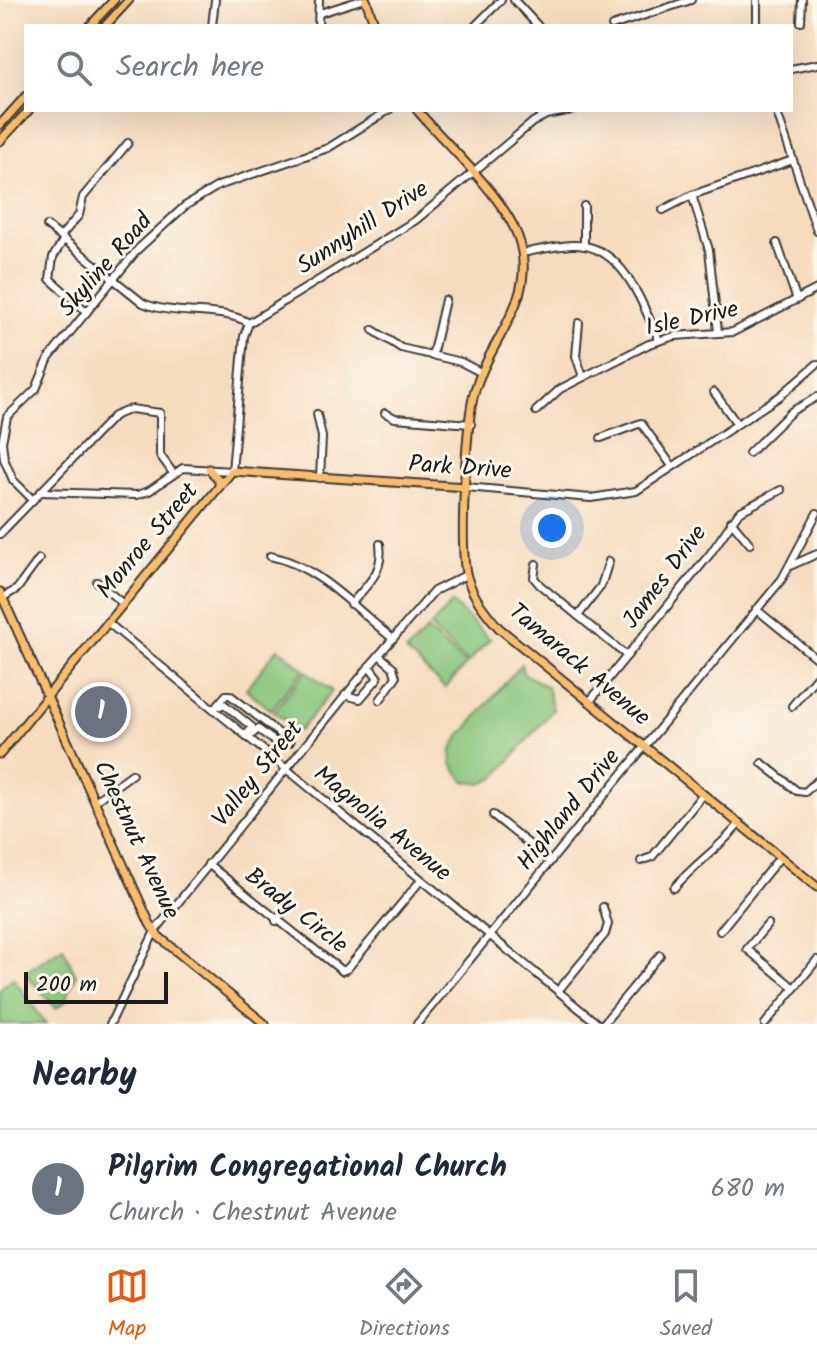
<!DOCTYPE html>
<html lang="en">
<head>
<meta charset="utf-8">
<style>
  body { margin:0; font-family:Kalam,sans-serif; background:#f2f2f3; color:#1f2937 }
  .scale { position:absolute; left:24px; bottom:20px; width:144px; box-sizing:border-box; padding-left:8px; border:4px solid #1c1c1c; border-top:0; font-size:22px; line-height:28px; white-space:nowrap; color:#1c1c1c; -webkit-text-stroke:6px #fbf7ec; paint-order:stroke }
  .you { position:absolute; left:552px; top:528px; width:28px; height:28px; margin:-20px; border:6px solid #fff; border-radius:50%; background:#1a73e8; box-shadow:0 0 0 12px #1a73e833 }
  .badge { display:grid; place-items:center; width:52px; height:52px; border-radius:50%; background:#ea580c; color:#fff; font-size:26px; font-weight:700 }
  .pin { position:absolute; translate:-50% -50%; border:4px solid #fff; box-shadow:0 2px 8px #0006 }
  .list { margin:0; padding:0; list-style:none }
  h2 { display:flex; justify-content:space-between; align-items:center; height:104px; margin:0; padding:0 32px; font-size:34px }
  h2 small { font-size:26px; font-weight:400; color:#747a83 }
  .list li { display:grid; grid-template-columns:52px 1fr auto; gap:24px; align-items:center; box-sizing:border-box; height:120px; padding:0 32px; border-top:2px solid #e0e1e3 }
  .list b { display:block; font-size:30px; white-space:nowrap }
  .list p { margin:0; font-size:26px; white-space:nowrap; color:#747a83 }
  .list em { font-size:26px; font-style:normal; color:#747a83 }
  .icon { flex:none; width:44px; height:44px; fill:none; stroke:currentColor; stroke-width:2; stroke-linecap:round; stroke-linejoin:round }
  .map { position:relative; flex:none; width:817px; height:1024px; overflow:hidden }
  .search { position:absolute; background:#fff; box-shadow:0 8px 32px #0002; left:24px; right:24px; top:24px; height:88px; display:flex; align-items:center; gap:20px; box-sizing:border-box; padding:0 28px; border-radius:0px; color:#747a83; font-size:30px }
  .sheet { height:224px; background:#fff }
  nav { display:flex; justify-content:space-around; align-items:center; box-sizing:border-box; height:112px; border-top:2px solid #e0e1e3; background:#fff; font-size:22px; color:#747a83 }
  nav a { display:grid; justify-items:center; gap:4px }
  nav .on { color:#ea580c }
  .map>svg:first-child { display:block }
  .green { fill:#88c47a; stroke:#52704b; stroke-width:2 }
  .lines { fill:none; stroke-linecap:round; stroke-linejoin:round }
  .minor-casing { stroke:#3d3935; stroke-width:10 }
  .major-casing { stroke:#3d3935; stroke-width:11 }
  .minor { stroke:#fff; stroke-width:6 }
  .major { stroke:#f9be6d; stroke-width:7 }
  .labels { text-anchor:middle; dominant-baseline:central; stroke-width:6; stroke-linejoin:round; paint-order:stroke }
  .street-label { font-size:24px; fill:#1c1c1c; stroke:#fbf7ec }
</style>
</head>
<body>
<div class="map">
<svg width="817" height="1024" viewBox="0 0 817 1024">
  <rect width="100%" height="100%" fill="#fbf7ec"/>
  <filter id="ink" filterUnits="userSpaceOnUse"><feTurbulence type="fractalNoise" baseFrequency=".0125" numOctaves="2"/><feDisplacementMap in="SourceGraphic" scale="16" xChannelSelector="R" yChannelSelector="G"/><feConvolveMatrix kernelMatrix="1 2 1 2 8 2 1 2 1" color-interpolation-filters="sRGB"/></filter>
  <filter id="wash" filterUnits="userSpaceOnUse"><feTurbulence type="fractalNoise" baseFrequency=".006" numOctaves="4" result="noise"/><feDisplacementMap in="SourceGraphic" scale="32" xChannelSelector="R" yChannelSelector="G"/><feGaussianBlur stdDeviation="1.8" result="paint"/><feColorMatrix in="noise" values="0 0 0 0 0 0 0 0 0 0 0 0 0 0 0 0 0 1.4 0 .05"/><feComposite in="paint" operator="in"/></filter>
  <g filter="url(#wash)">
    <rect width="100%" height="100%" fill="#f5dcc0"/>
    <!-- green -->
    <g class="green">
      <path d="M452 603 490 639 468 663 430 627Z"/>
      <path d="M427 630 466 665 445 688 406 652Z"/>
      <path d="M278 648 304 669 271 710 246 689Z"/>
      <path d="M521 664 523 673 547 687 553 710 495 778 482 784 464 781 452 764 451 752 457 740Z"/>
      <path d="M306 671 332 691 299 731 274 712Z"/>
      <path d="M63 947 76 975 65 1002 56 1008 27 976 28 970Z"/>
      <path d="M13 978 46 1024H0V989Z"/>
    </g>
  </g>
  <g filter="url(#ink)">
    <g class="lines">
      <!-- minor casing -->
      <g class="minor-casing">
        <g id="minor">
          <path d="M514 0 538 26"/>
          <path d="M320 13 361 0"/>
          <path d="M801 22 802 0"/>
          <path d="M212 26 215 0"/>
          <path d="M318 26 319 0"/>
          <path d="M475 26 501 0"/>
          <path d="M612 26 691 0"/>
          <path d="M757 26V0"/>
          <path d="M791 69 817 64"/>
          <path d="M776 110 817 231"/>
          <path d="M692 195 709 250 718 332"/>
          <path d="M584 206V246"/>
          <path d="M663 210 692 195 793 160"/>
          <path d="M47 226 143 303C175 317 220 306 249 323"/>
          <path d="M61 236 79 215 83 197 128 143"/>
          <path d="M64 239 53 257 50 279 87 312"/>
          <path d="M777 243 797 300"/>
          <path d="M522 253C538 250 555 246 571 245 623 242 641 303 659 340"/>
          <path d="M579 323 576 356 583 377"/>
          <path d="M373 330 401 348 461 362 482 373"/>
          <path d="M432 356 445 300"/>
          <path d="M714 392 737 424"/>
          <path d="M536 411 560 389 649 344 675 336 733 332 817 289"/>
          <path d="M385 413 395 418 471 424"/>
          <path d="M317 414 322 437 320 478"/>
          <path d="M601 438 641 423 672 466"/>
          <path d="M749 453 792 411 817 397"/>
          <path d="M466 487 591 498 636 491 780 396 817 364"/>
          <path d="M41 492 137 495 149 491 183 468 232 471 244 336 249 323 416 220 533 122 546 115 573 110"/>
          <path d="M33 500 13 480 4 459 2 442 7 417 36 389 49 358 138 249 185 206 218 186 328 148 389 110"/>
          <path d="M731 521 750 544"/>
          <path d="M0 534 114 416 131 409 160 413V455L173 473"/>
          <path d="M270 556C317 565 356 609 393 639"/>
          <path d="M536 564 534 578 540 585 627 656"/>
          <path d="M790 566 817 554"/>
          <path d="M97 582 122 603"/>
          <path d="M2 598 17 589 39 559"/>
          <path d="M351 604C368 583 384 573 380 544"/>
          <path d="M756 609 817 659"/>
          <path d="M578 616 601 586 609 561"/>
          <path d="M107 622 598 1024"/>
          <path d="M379 655 393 667 396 677 380 700"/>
          <path d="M345 695 360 699 378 678 369 666"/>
          <path d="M590 701 710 554 739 512 781 490"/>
          <path d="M220 706 224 704 252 727 248 733"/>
          <path d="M792 706 817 676"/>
          <path d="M214 709 226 695H230L290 742 282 747 258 729 248 738"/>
          <path d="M762 763 797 791 805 792 817 781"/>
          <path d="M95 801 132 774"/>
          <path d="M493 815 550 861"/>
          <path d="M641 861 652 857 703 794"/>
          <path d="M208 864 342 971 347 969 421 880"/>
          <path d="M674 888C695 863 720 848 740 823"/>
          <path d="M276 921 286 908"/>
          <path d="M768 924 747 949 794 988"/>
          <path d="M720 931 780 857"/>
          <path d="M558 991 605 934 608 924 603 907"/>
          <path d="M110 1024 155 931 372 663 434 591 466 575"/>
          <path d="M417 1024 782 579 817 513"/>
          <path d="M603 1024 660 955"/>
          <path d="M765 1024 817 960"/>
        </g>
      </g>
      <!-- major casing -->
      <g class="major-casing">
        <g id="major">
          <path d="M366 0 375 26"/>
          <path d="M90 26 114 0"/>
          <path d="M105 26 129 0"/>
          <path d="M417 110C448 147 508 199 520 243 536 301 490 339 475 390 466 419 459 549 467 577 473 597 485 612 499 628L817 887"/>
          <path d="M0 125 26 96"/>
          <path d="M0 141 29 110"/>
          <path d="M209 469 219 480V487"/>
          <path d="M0 592 150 924 158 936 265 1024"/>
          <path d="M0 754 232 471 466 487"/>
        </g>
      </g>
      <!-- minor -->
      <use href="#minor" class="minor"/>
      <!-- major -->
      <use href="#major" class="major"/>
    </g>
  </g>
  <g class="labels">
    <!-- street labels -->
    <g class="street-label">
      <text transform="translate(363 228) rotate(-33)">Sunnyhill Drive</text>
      <text transform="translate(106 265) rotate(-49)">Skyline Road</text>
      <text transform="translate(692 319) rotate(-12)">Isle Drive</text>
      <text transform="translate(460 468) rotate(4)">Park Drive</text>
      <text transform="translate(148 541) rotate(-50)">Monroe Street</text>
      <text transform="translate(665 577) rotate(-53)">James Drive</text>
      <text transform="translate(579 665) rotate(40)">Tamarack Avenue</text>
      <text transform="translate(258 774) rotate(-51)">Valley Street</text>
      <text transform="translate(569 810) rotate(-51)">Highland Drive</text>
      <text transform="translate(382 824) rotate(39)">Magnolia Avenue</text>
      <text transform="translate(136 840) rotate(65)">Chestnut Avenue</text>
      <text transform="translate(296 911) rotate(38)">Brady Circle</text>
    </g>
  </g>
</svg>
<div class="scale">200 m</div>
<div class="you"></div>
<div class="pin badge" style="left:101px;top:712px;background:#6b7280">1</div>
<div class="search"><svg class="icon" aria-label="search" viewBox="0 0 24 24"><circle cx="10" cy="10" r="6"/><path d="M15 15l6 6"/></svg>Search here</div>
</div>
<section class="sheet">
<h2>Nearby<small></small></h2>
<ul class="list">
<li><span class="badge" style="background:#6b7280">1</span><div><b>Pilgrim Congregational Church</b><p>Church · Chestnut Avenue</p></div><em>680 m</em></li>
</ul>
</section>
<nav>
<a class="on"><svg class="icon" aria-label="map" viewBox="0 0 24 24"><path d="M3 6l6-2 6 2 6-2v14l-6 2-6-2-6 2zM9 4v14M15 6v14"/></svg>Map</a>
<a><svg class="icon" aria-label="directions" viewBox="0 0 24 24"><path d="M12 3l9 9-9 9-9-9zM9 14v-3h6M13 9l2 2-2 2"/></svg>Directions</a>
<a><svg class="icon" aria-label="saved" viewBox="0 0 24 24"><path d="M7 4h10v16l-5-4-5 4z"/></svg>Saved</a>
</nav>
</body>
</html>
